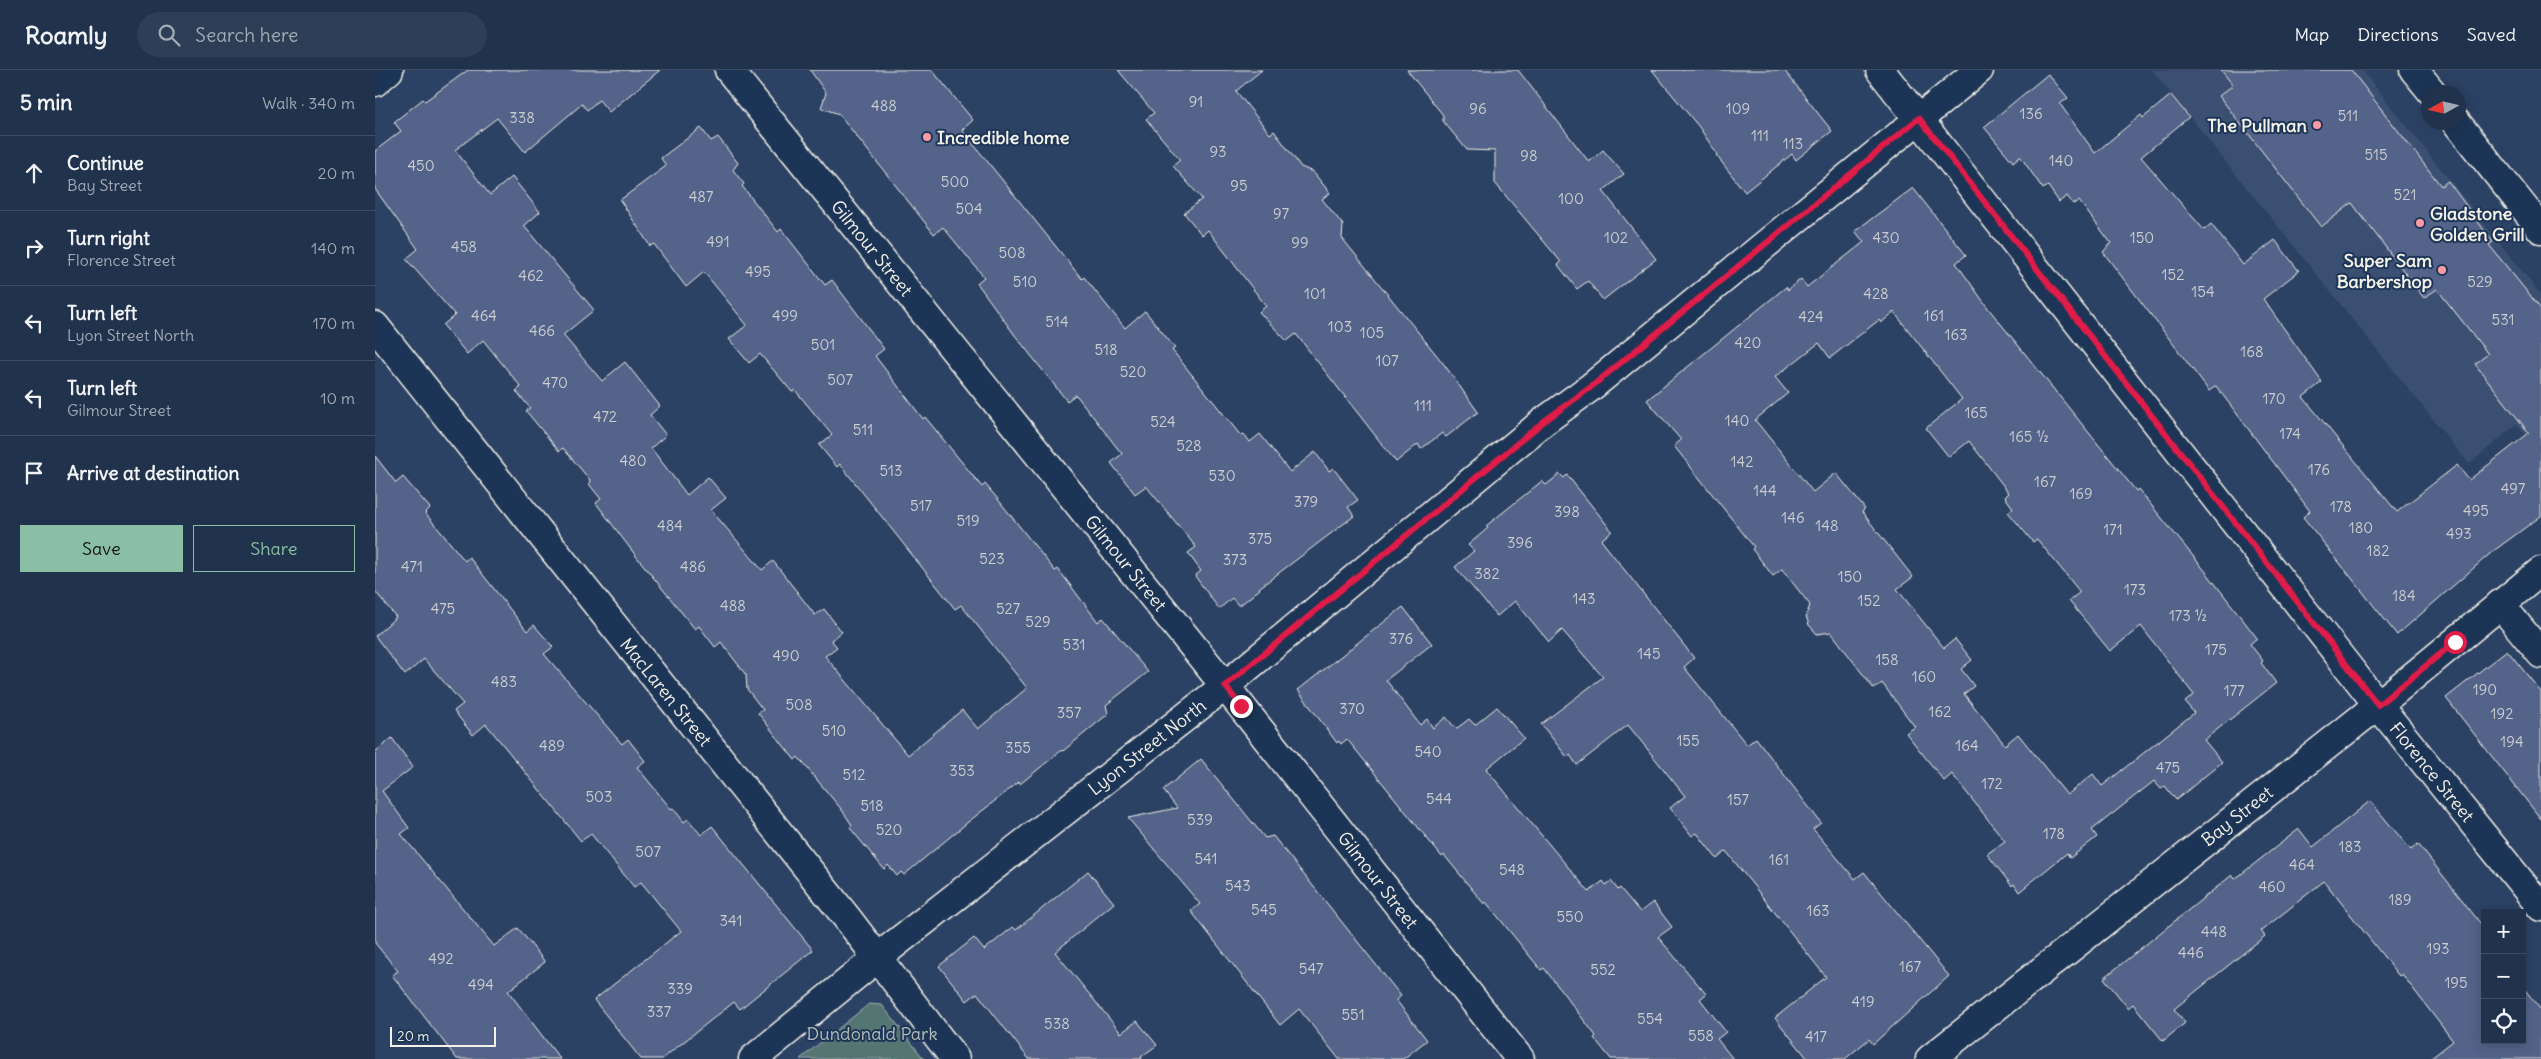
<!DOCTYPE html>
<html lang="en">
<head>
<meta charset="utf-8">
<style>
  body { margin:0; font-family:Delius,sans-serif; background:#2d3e56; color:#f1f3f6 }
  .controls { position:absolute; right:15px; bottom:15px; display:grid; overflow:hidden; border-radius:0px; box-shadow:0 2px 12px #0003 }
  .controls button { width:45px; height:45px; display:grid; place-items:center; padding:0; border:0; border-bottom:1px solid #3e4d64; background:#21324c; color:#f1f3f6; font:25px sans-serif }
  .compass { position:absolute; left:2046px; top:15px; width:45px; height:45px; border-radius:50%; background:#21324c; box-shadow:0 2px 12px #0003; rotate:262deg }
  .scale { position:absolute; left:15px; bottom:12px; width:106px; box-sizing:border-box; padding-left:5px; border:2px solid #f4f1e8; border-top:0; font-size:14px; line-height:18px; white-space:nowrap; color:#f4f1e8; -webkit-text-stroke:4px #1d3557; paint-order:stroke }
  .stop { position:absolute; width:15px; height:15px; margin:-11px; border:4px solid #e11d48; border-radius:50%; background:#fff }
  .stop.end { background:#e11d48; border-color:#fff; box-shadow:0 1px 5px #0008 }
  .list { margin:0; padding:0; list-style:none }
  h2 { display:flex; justify-content:space-between; align-items:center; height:65px; margin:0; padding:0 20px; font-size:21px }
  h2 small { font-size:16px; font-weight:400; color:#a2aab5 }
  .list li { display:grid; grid-template-columns:32px 1fr auto; gap:15px; align-items:center; box-sizing:border-box; height:75px; padding:0 20px; border-top:1px solid #3e4d64 }
  .list b { display:block; font-size:19px; white-space:nowrap }
  .list p { margin:0; font-size:16px; white-space:nowrap; color:#a2aab5 }
  .list em { font-size:16px; font-style:normal; color:#a2aab5 }
  .actions { display:flex; gap:10px; padding:15px 20px }
  .actions a { flex:1; padding:11px 0; border:1px solid #8abfa5; border-radius:0px; text-align:center; font-size:18px; color:#8abfa5 }
  .actions .main { background:#8abfa5; color:#111 }
  .icon { flex:none; width:28px; height:28px; fill:none; stroke:currentColor; stroke-width:2; stroke-linecap:round; stroke-linejoin:round }
  .map { position:relative; flex:none; width:2166px; height:989px; overflow:hidden }
  header { display:flex; align-items:center; gap:30px; box-sizing:border-box; height:70px; padding:0 25px; background:#21324c; border-bottom:1px solid #3e4d64 }
  header strong { font-size:24px }
  nav { display:flex; gap:28px; margin-inline-start:auto; font-size:18px }
  .search { width:350px; height:45px; background:#2d3e56; display:flex; align-items:center; gap:12px; box-sizing:border-box; padding:0 18px; border-radius:28px; color:#a2aab5; font-size:19px }
  main { display:flex }
  aside { flex:1; background:#21324c }
  .map>svg:first-child { display:block }
  .built { fill:#3b4f72 }
  .green { fill:#547473; stroke:#a4b2ae }
  .building { fill:#526389; stroke:#f4f1e8; fill-rule:evenodd }
  .lines { fill:none; stroke-linecap:round; stroke-linejoin:round }
  .minor-casing { stroke:#f4f1e8; stroke-width:31 }
  .major-casing { stroke:#f4f1e8; stroke-width:31 }
  .minor { stroke:#1d3557; stroke-width:28 }
  .major { stroke:#1d3557; stroke-width:28 }
  .route { stroke:#e11d48; stroke-width:6 }
  .poi-dot { fill:#ff9aa2; stroke:#1d3557; stroke-width:2 }
  .labels { text-anchor:middle; dominant-baseline:central; stroke-width:4; stroke-linejoin:round; paint-order:stroke }
  .number-label { font-size:15px; fill:#ccced0 }
  .poi-label { font-size:18px; font-weight:bold; fill:#f4f1e8; stroke:#1d3557; text-anchor:end }
  .street-label { font-size:18px; fill:#f4f1e8; stroke:#1d3557 }
  .park-label { font-size:18px; fill:#b4bfb9; stroke:#1d3557 }
</style>
</head>
<body>
<header>
<strong>Roamly</strong>
<div class="search"><svg class="icon" aria-label="search" viewBox="0 0 24 24"><circle cx="10" cy="10" r="6"/><path d="M15 15l6 6"/></svg>Search here</div>
<nav><a>Map</a><a>Directions</a><a>Saved</a></nav>
</header>
<main>
<aside>
<h2>5 min<small>Walk · 340 m</small></h2>
<ul class="list">
<li><svg class="icon" aria-label="ahead" viewBox="0 0 24 24"><path d="M12 20V5M6 11l6-6 6 6"/></svg><div><b>Continue</b><p>Bay Street</p></div><em>20 m</em></li>
<li><svg class="icon" aria-label="right" viewBox="0 0 24 24"><path d="M7 20v-9h11M14 6l5 5-5 5"/></svg><div><b>Turn right</b><p>Florence Street</p></div><em>140 m</em></li>
<li><svg class="icon" aria-label="left" viewBox="0 0 24 24"><path d="M17 20v-9H6M10 6l-5 5 5 5"/></svg><div><b>Turn left</b><p>Lyon Street North</p></div><em>170 m</em></li>
<li><svg class="icon" aria-label="left" viewBox="0 0 24 24"><path d="M17 20v-9H6M10 6l-5 5 5 5"/></svg><div><b>Turn left</b><p>Gilmour Street</p></div><em>10 m</em></li>
<li><svg class="icon" aria-label="arrive" viewBox="0 0 24 24"><path d="M6 21V4h12l-3 4 3 4H6"/></svg><div><b>Arrive at destination</b></div></li>
</ul>
<div class="actions"><a class="main">Save</a><a>Share</a></div>
</aside>
<div class="map">
<svg width="2166" height="989" viewBox="0 0 2166 989">
  <rect width="100%" height="100%" fill="#2c4265"/>
  <filter id="ink" filterUnits="userSpaceOnUse"><feTurbulence type="fractalNoise" baseFrequency=".02" numOctaves="2"/><feDisplacementMap in="SourceGraphic" scale="10" xChannelSelector="R" yChannelSelector="G"/><feConvolveMatrix kernelMatrix="1 2 1 2 8 2 1 2 1" color-interpolation-filters="sRGB"/></filter>
  <g filter="url(#ink)">
    <!-- built -->
    <path class="built" d="M1777 0H1987L2166 225V384L2142 354 2094 394Z"/>
    <!-- green -->
    <path class="green" d="M494 934 507 935 549 989H425Z"/>
    <!-- building -->
    <g class="building">
      <path d="M93 0H285L234 42 224 30 212 40 207 34 150 82 122 48 80 80 115 125 137 107 165 142 149 156 219 240 188 265 227 311 250 292 285 336 275 345 291 365 276 378 312 425 333 407 351 428 336 440 387 500 398 491 440 545 449 539 467 562 456 570 462 577 450 586 533 685 587 640 603 659 652 618 586 535 580 539 465 394 462 397 444 375 457 365 420 320 417 322 385 284 374 293 354 269 372 255 329 202 311 217 279 174 275 176 245 130 291 96 286 88 326 58 336 71 343 67 363 93 358 100 369 114 367 116 403 162 406 159 450 215 457 210 509 279 500 286 548 349 550 347 607 417 610 414 621 427 680 501 683 499 723 552 728 548 773 602 731 635 733 644 688 681 687 680 645 714 644 712 593 752 529 805 526 802 522 806 513 795 509 799 475 758 477 755 467 740 423 687 420 690 383 643 388 640 372 619 371 605 346 572 340 577 324 556 320 559 261 486 221 433 226 429 214 414 215 410 188 378 184 381 151 341 155 338 141 321 146 317 108 270 92 284 68 255 80 245 31 189 43 179 0 119V81L26 61 19 52 48 29 50 31Z"/>
      <path d="M435 0H557L598 50 587 60 707 209 709 207 750 258 770 241 800 278 797 280 866 366 869 364 875 372 885 364 915 402 940 382 954 401 958 398 983 430 973 437 979 446 884 518 885 519 864 536 857 528 844 539 820 506 826 501 813 483 821 477 771 416 760 424 736 393 747 384 702 326 700 325 692 331 639 264 602 213 609 207 568 157 559 164 464 44 446 38 451 23Z"/>
      <path d="M743 0H887L861 21 895 64 899 61 926 97 938 102 955 123 947 129 968 155 967 168 1068 293 1103 342 1071 367 1067 363 1046 379 1043 374 1021 392 921 264 912 271 884 242 891 236 833 160 827 165 809 143 827 129 798 96 805 90 771 49 779 43Z"/>
      <path d="M1032 0H1143L1214 92 1228 80 1249 104 1228 121 1281 189 1228 230 1213 211 1202 219 1183 195 1186 192 1120 113V81L1092 80 1068 51V45Z"/>
      <path d="M1277 0H1409L1457 61 1421 90 1417 84 1370 122 1341 85 1342 84 1324 57Z"/>
      <path d="M1846 0H1976L2066 116 2073 111 2118 172 2114 175 2166 239V446L2117 482 2022 565 1928 447 1935 441 1841 316 1834 321 1728 182 1736 173 1704 131 1698 134 1692 126 1684 132 1673 116 1668 119 1645 86 1638 92 1609 57 1673 4 1693 28 1685 34 1720 83 1766 45 1768 48 1796 25 1814 47 1766 87 1829 160 1836 154 1868 195 1900 170 1924 201 1888 229 1947 312 1928 327 2022 442 2082 395 2094 410 2154 363 2100 294 2113 284 2062 219 2049 228 1977 133 1946 157 1844 26 1858 15Z"/>
      <path d="M1538 118 1591 185 1581 193 1613 238 1761 421 1763 419 1831 502 1882 568 1875 574 1888 591 1886 593 1901 613 1829 670 1847 692 1801 730 1790 716 1786 719 1779 711 1717 760 1722 767 1695 788 1692 783 1644 822 1639 814 1637 816 1612 784 1630 771 1577 704 1569 711 1531 663 1540 657 1507 613 1499 619 1456 562 1442 564 1434 555 1431 546 1435 535 1407 499 1398 506 1377 479 1379 477 1299 376 1306 370 1272 330 1411 217 1413 220 1426 209 1432 217 1489 172 1480 161ZM1519 242 1587 329 1551 358 1574 387 1594 371 1634 423 1630 427 1638 438 1633 442 1658 472 1662 469 1705 522 1694 531 1735 581 1766 556 1819 625 1810 632 1819 643 1727 716 1718 704 1692 725 1643 664 1630 675 1589 624 1599 616 1586 599 1597 590 1580 569 1569 578 1522 519 1538 507 1487 442 1490 439 1461 403 1438 422 1380 350 1413 323 1400 307 1444 273 1455 288 1504 250 1506 253Z"/>
      <path d="M0 386 21 413 28 407 55 438 50 443 90 491 94 487 152 561 159 555 178 577 169 584 247 674 253 669 270 691 262 697 296 739 298 738 309 752 313 749 326 765 337 756 438 880 365 939 359 932 287 989H266L219 930 306 861 266 812 259 817 216 764 206 771 111 654 98 665 79 641 88 634 49 589 30 605 0 566 21 547 0 521Z"/>
      <path d="M1185 404 1189 408 1192 405 1237 461 1226 470 1319 588 1309 597 1372 675 1381 668 1446 753 1438 759 1480 809 1489 802 1574 906 1498 974 1494 969 1470 989H1433L1400 948 1451 907 1351 781 1342 789 1322 763 1317 766 1304 749 1295 738 1310 726 1253 655 1202 695 1195 685 1192 687 1166 654 1228 607 1187 560 1174 572 1140 531 1122 546 1080 497 1099 481 1093 475 1113 458 1111 456 1167 411 1171 415Z"/>
      <path d="M1028 537 1057 574 1011 610 1045 655 1052 649 1058 658 1071 647 1081 659 1094 649 1100 655 1122 637 1149 668 1111 699 1214 822 1228 811 1231 815 1236 811 1243 820 1245 818 1265 842 1278 832 1297 857 1283 867 1331 924 1325 929 1351 962 1342 969 1358 989H1236L1219 968 1221 966 1169 898 1166 900 1111 832 1109 834 1069 785 1067 787 972 669 966 674 964 671 962 673 942 646 923 620Z"/>
      <path d="M2132 580 2166 622V749L2071 628Z"/>
      <path d="M17 668 38 697 7 721 34 758 26 764 119 876 143 858 170 892 133 921 185 989H82L17 905 23 901 0 873V682Z"/>
      <path d="M826 689 890 768 898 766 1026 926 1021 930 1052 970 1028 989H964L924 939 905 955 816 841 825 834 753 748 802 738 788 720Z"/>
      <path d="M1995 731 2036 780 2043 774 2110 859V970H2147V916L2166 940V989H2055L2078 971 2027 904 2024 906 1949 811 1886 861 1890 866 1799 939 1810 953 1788 971 1758 934 1753 938 1729 908 1857 805 1860 809 1924 759 1938 777Z"/>
      <path d="M713 801 739 833 680 882 746 963 762 951 782 975 766 987 767 989H654L602 923 592 931 564 896 599 868 609 880 638 857 641 860Z"/>
    </g>
    <g class="lines">
      <!-- minor casing -->
      <g class="minor-casing">
        <g id="minor">
          <path d="M354 0 866 636 1145 989"/>
          <path d="M1505 0 2003 635 2166 837"/>
          <path d="M0 256 472 848 580 989"/>
          <path d="M2125 534 2166 584"/>
          <path d="M1555 989 2003 635 2166 501"/>
        </g>
      </g>
      <!-- major casing -->
      <g class="major-casing">
        <g id="major">
          <path d="M2039 0 2057 22"/>
          <path d="M0 12 14 0"/>
          <path d="M2081 52 2166 159"/>
          <path d="M378 989 502 888 850 616 1168 352 1216 317 1604 0"/>
        </g>
      </g>
      <!-- minor -->
      <use href="#minor" class="minor"/>
      <!-- major -->
      <use href="#major" class="major"/>
    </g>
  </g>
  <g class="lines" filter="url(#ink)">
    <!-- route -->
    <path class="route" d="M866 636 850 616 1168 352 1216 317 1544 48 2003 635 2080 572"/>
  </g>
  <!-- markers -->
  <g class="poi-dot">
    <circle cx="1942" cy="55" r="5"/>
    <circle cx="552" cy="67" r="5"/>
    <circle cx="2045" cy="153" r="5"/>
    <circle cx="2067" cy="200" r="5"/>
  </g>
  <g class="labels">
    <!-- number labels -->
    <g class="number-label">
      <text x="821" y="31">91</text>
      <text x="509" y="35">488</text>
      <text x="1103" y="38">96</text>
      <text x="1363" y="38">109</text>
      <text x="1656" y="43">136</text>
      <text x="1973" y="45">511</text>
      <text x="147" y="47">338</text>
      <text x="1385" y="65">111</text>
      <text x="1418" y="73">113</text>
      <text x="843" y="81">93</text>
      <text x="2001" y="84">515</text>
      <text x="1154" y="85">98</text>
      <text x="1686" y="90">140</text>
      <text x="46" y="95">450</text>
      <text x="580" y="111">500</text>
      <text x="864" y="115">95</text>
      <text x="2030" y="124">521</text>
      <text x="326" y="126">487</text>
      <text x="1196" y="128">100</text>
      <text x="594" y="138">504</text>
      <text x="906" y="143">97</text>
      <text x="1241" y="167">102</text>
      <text x="1511" y="167">430</text>
      <text x="1767" y="167">150</text>
      <text x="343" y="171">491</text>
      <text x="925" y="172">99</text>
      <text x="89" y="176">458</text>
      <text x="637" y="182">508</text>
      <text x="383" y="201">495</text>
      <text x="1798" y="204">152</text>
      <text x="156" y="205">462</text>
      <text x="650" y="211">510</text>
      <text x="2105" y="211">529</text>
      <text x="1828" y="221">154</text>
      <text x="940" y="223">101</text>
      <text x="1501" y="223">428</text>
      <text x="109" y="245">464</text>
      <text x="410" y="245">499</text>
      <text x="1559" y="245">161</text>
      <text x="1436" y="246">424</text>
      <text x="2128" y="249">531</text>
      <text x="682" y="251">514</text>
      <text x="965" y="256">103</text>
      <text x="167" y="260">466</text>
      <text x="997" y="262">105</text>
      <text x="1581" y="264">163</text>
      <text x="1373" y="272">420</text>
      <text x="448" y="274">501</text>
      <text x="731" y="279">518</text>
      <text x="1877" y="281">168</text>
      <text x="1012" y="290">107</text>
      <text x="758" y="301">520</text>
      <text x="465" y="309">507</text>
      <text x="180" y="312">470</text>
      <text x="1899" y="328">170</text>
      <text x="1048" y="335">111</text>
      <text x="1601" y="342">165</text>
      <text x="230" y="346">472</text>
      <text x="1362" y="350">140</text>
      <text x="788" y="351">524</text>
      <text x="488" y="359">511</text>
      <text x="1915" y="363">174</text>
      <text x="1654" y="366">165 ½</text>
      <text x="814" y="375">528</text>
      <text x="258" y="390">480</text>
      <text x="1367" y="391">142</text>
      <text x="1944" y="399">176</text>
      <text x="516" y="400">513</text>
      <text x="847" y="405">530</text>
      <text x="1670" y="411">167</text>
      <text x="2138" y="418">497</text>
      <text x="1390" y="420">144</text>
      <text x="1706" y="423">169</text>
      <text x="931" y="431">379</text>
      <text x="546" y="435">517</text>
      <text x="1966" y="436">178</text>
      <text x="2101" y="440">495</text>
      <text x="1192" y="441">398</text>
      <text x="1418" y="447">146</text>
      <text x="593" y="450">519</text>
      <text x="295" y="455">484</text>
      <text x="1452" y="455">148</text>
      <text x="1986" y="457">180</text>
      <text x="1738" y="459">171</text>
      <text x="2084" y="463">493</text>
      <text x="885" y="468">375</text>
      <text x="1145" y="472">396</text>
      <text x="2003" y="480">182</text>
      <text x="617" y="488">523</text>
      <text x="860" y="489">373</text>
      <text x="37" y="496">471</text>
      <text x="318" y="496">486</text>
      <text x="1112" y="503">382</text>
      <text x="1475" y="506">150</text>
      <text x="1760" y="519">173</text>
      <text x="2029" y="525">184</text>
      <text x="1209" y="528">143</text>
      <text x="1494" y="530">152</text>
      <text x="358" y="535">488</text>
      <text x="68" y="538">475</text>
      <text x="633" y="538">527</text>
      <text x="1813" y="545">173 ½</text>
      <text x="663" y="551">529</text>
      <text x="1026" y="568">376</text>
      <text x="699" y="574">531</text>
      <text x="1841" y="579">175</text>
      <text x="1274" y="583">145</text>
      <text x="411" y="585">490</text>
      <text x="1512" y="589">158</text>
      <text x="1549" y="606">160</text>
      <text x="129" y="611">483</text>
      <text x="2110" y="619">190</text>
      <text x="1859" y="620">177</text>
      <text x="424" y="634">508</text>
      <text x="977" y="638">370</text>
      <text x="1565" y="641">162</text>
      <text x="694" y="642">357</text>
      <text x="2127" y="643">192</text>
      <text x="459" y="660">510</text>
      <text x="1313" y="670">155</text>
      <text x="2137" y="671">194</text>
      <text x="177" y="675">489</text>
      <text x="1592" y="675">164</text>
      <text x="643" y="677">355</text>
      <text x="1053" y="681">540</text>
      <text x="1793" y="697">475</text>
      <text x="587" y="700">353</text>
      <text x="479" y="704">512</text>
      <text x="1617" y="713">172</text>
      <text x="224" y="726">503</text>
      <text x="1064" y="728">544</text>
      <text x="1363" y="729">157</text>
      <text x="497" y="735">518</text>
      <text x="825" y="749">539</text>
      <text x="514" y="759">520</text>
      <text x="1679" y="763">178</text>
      <text x="1975" y="776">183</text>
      <text x="273" y="781">507</text>
      <text x="831" y="788">541</text>
      <text x="1404" y="789">161</text>
      <text x="1927" y="794">464</text>
      <text x="1137" y="799">548</text>
      <text x="863" y="815">543</text>
      <text x="1897" y="816">460</text>
      <text x="2025" y="829">189</text>
      <text x="889" y="839">545</text>
      <text x="1443" y="840">163</text>
      <text x="1195" y="846">550</text>
      <text x="356" y="850">341</text>
      <text x="1839" y="861">448</text>
      <text x="2063" y="878">193</text>
      <text x="1816" y="882">446</text>
      <text x="66" y="888">492</text>
      <text x="1535" y="896">167</text>
      <text x="936" y="898">547</text>
      <text x="1228" y="899">552</text>
      <text x="2081" y="912">195</text>
      <text x="106" y="914">494</text>
      <text x="305" y="918">339</text>
      <text x="1488" y="931">419</text>
      <text x="284" y="941">337</text>
      <text x="978" y="944">551</text>
      <text x="1275" y="948">554</text>
      <text x="682" y="953">538</text>
      <text x="1326" y="965">558</text>
      <text x="1441" y="966">417</text>
    </g>
    <!-- poi labels -->
    <g class="poi-label">
      <text x="1932" y="55">The Pullman</text>
      <text x="562" y="67" text-anchor="start">Incredible home</text>
      <text x="2055" y="143" text-anchor="start">Gladstone<tspan x="2055" dy="21">Golden Grill</tspan></text>
      <text x="2057" y="190">Super Sam<tspan x="2057" dy="21">Barbershop</tspan></text>
    </g>
    <!-- street labels -->
    <g class="street-label">
      <text transform="translate(497 178) rotate(51)">Gilmour Street</text>
      <text transform="translate(751 493) rotate(51)">Gilmour Street</text>
      <text transform="translate(291 622) rotate(51)">MacLaren Street</text>
      <text transform="translate(772 677) rotate(-38)">Lyon Street North</text>
      <text transform="translate(2057 702) rotate(51)">Florence Street</text>
      <text transform="translate(1862 746) rotate(-38)">Bay Street</text>
      <text transform="translate(1003 810) rotate(52)">Gilmour Street</text>
    </g>
    <!-- park labels -->
    <g class="park-label">
      <text x="497" y="963">Dundonald Park</text>
    </g>
  </g>
</svg>
<div class="controls">
<button>+</button>
<button>−</button>
<button><svg class="icon" aria-label="locate" viewBox="0 0 24 24"><circle cx="12" cy="12" r="6"/><path d="M12 2v4M12 18v4M2 12h4M18 12h4"/></svg></button>
</div>
<svg class="compass" viewBox="-18 -18 36 36"><path d="M0-13l5 13h-10z" fill="#e53935"/><path d="M0 13l5-13h-10z" fill="#a2aab5"/></svg>
<div class="scale">20 m</div>
<div class="stop" style="left:2080px;top:572px"></div>
<div class="stop end" style="left:866px;top:636px"></div>
</div>
</main>
</body>
</html>
